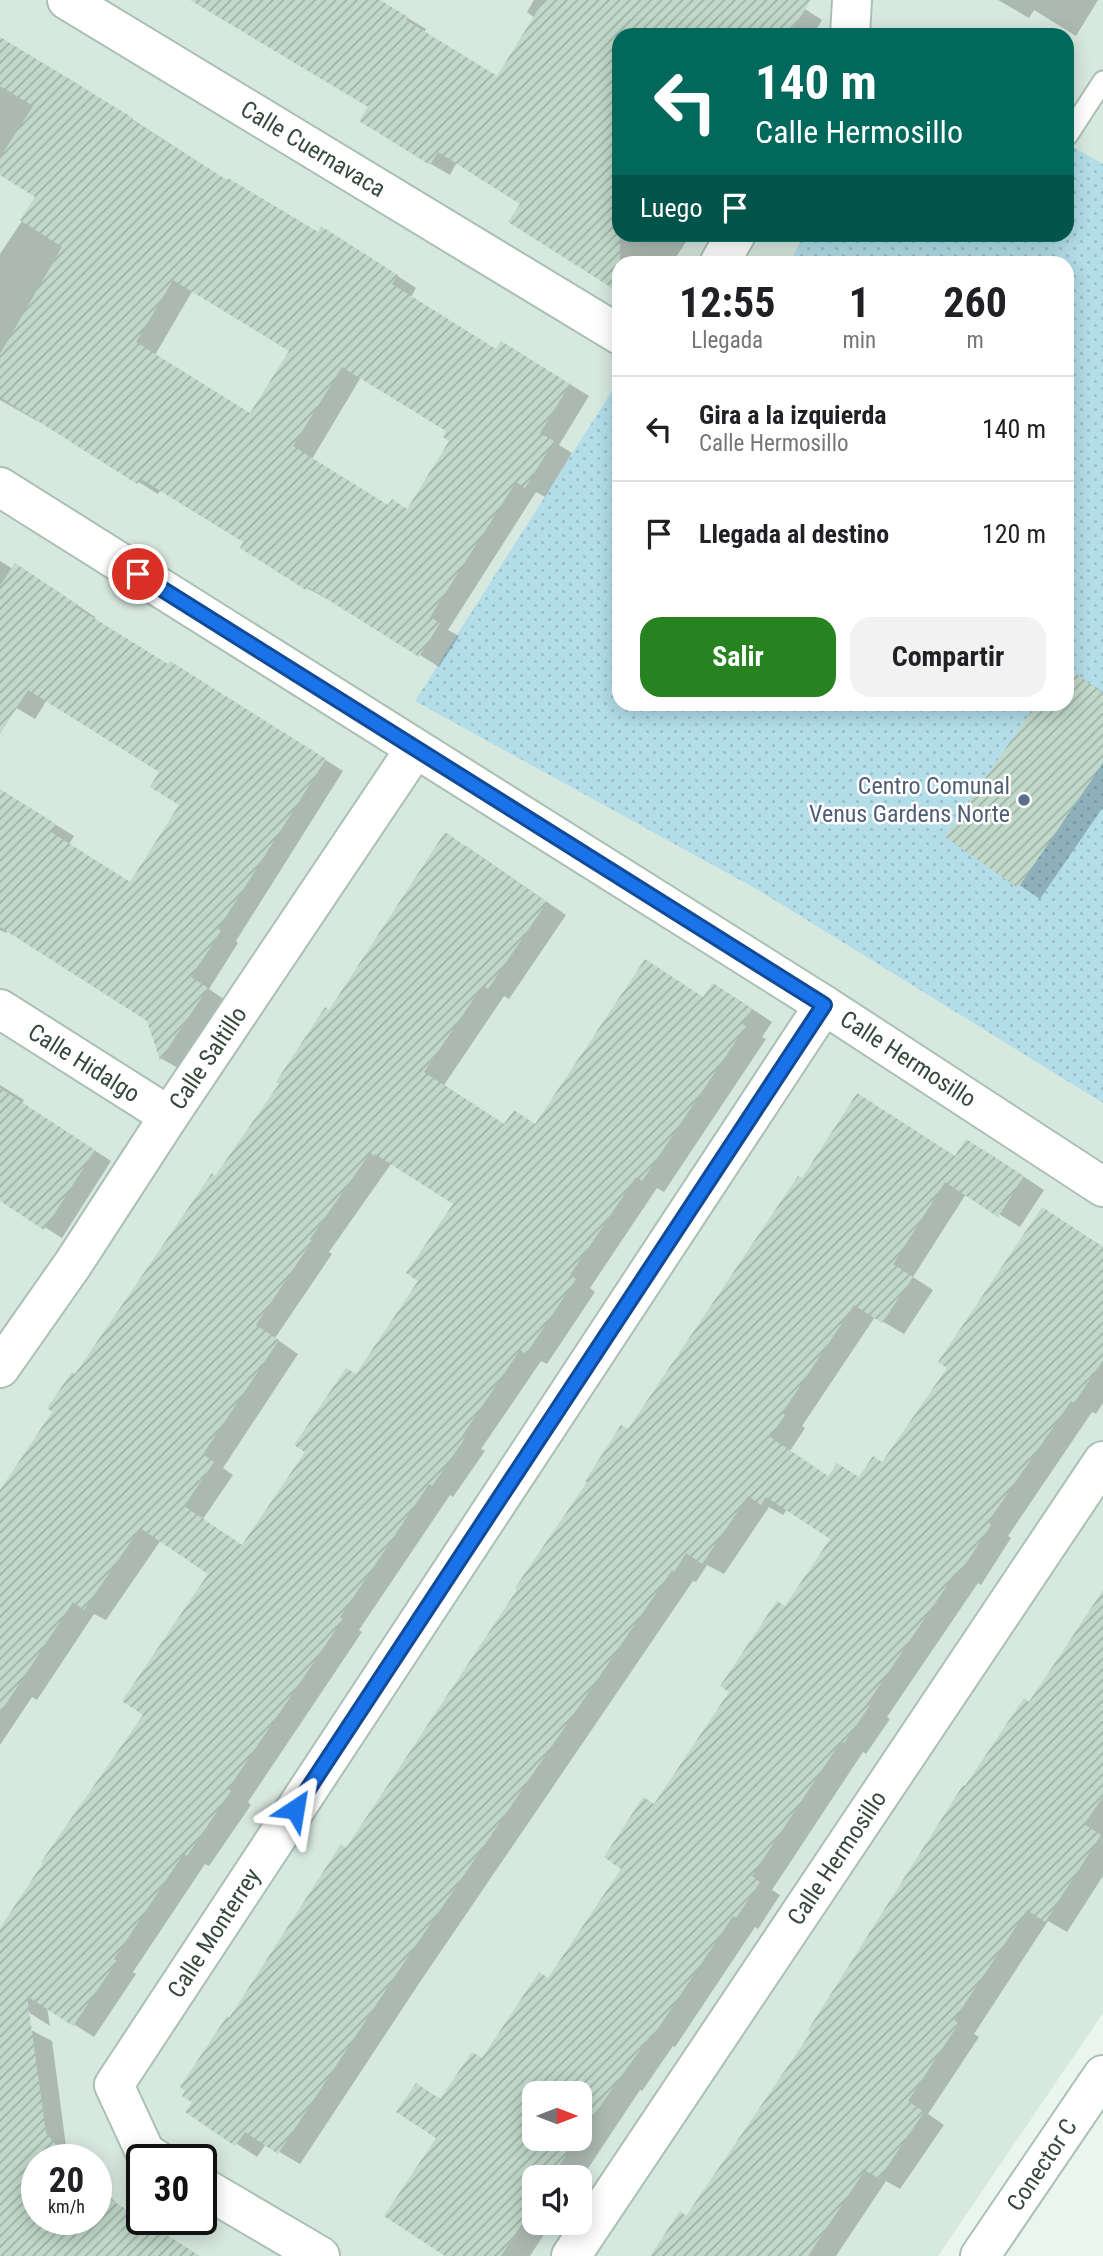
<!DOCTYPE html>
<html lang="es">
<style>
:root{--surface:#fff;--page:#f2f2f2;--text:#202124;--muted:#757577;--line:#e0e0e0;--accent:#268320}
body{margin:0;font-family:"Roboto Condensed",sans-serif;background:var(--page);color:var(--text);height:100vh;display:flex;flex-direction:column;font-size:26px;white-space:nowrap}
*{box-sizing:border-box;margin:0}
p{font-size:23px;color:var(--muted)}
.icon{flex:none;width:38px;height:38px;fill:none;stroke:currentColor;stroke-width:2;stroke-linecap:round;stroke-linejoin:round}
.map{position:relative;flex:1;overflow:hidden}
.sheet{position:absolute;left:612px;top:256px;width:462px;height:455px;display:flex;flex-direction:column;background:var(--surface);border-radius:21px;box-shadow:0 4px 18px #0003}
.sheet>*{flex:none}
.banner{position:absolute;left:612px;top:28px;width:462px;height:214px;border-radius:21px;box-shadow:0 4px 18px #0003;background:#00695c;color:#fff;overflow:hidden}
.needle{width:46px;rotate:90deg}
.buttons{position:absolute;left:522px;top:2081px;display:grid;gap:14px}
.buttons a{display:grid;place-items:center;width:70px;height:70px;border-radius:14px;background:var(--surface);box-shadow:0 4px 18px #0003;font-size:35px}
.speed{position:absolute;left:21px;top:2144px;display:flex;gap:14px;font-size:35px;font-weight:700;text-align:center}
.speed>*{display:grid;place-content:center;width:91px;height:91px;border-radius:50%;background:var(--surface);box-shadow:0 4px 18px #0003;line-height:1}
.speed small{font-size:18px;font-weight:400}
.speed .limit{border:4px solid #111;border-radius:10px;background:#fff;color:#111}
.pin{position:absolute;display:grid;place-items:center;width:60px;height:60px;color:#fff;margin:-30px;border:4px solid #fff;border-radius:50%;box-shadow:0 2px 7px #0007}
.me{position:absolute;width:77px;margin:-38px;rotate:33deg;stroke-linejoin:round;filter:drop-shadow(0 0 5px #0008)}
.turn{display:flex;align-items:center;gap:24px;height:147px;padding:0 28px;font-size:32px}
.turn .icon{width:91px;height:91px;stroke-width:2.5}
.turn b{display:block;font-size:49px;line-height:60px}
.then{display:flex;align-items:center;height:66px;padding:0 28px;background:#0003;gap:14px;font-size:26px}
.eta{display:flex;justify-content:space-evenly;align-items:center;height:119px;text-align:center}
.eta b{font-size:42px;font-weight:700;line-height:49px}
.action{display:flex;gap:14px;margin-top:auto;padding:14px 28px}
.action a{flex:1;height:80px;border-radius:21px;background:var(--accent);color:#fff;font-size:28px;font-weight:700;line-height:80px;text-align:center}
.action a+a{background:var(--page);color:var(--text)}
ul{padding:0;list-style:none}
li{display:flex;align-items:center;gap:21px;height:105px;padding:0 28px;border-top:2px solid var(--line)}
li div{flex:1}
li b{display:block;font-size:26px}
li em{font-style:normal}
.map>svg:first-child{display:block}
.residential{fill:#d7e8df;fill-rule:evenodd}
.park{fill:url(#park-dots)}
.shadow{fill:#0003;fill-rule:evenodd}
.building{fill:url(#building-hatch);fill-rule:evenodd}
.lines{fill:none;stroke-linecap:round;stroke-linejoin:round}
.lane-casing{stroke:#abc0b4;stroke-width:23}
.street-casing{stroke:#abc0b4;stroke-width:42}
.lane{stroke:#fff;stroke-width:19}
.street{stroke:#fff;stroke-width:38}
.route-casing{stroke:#114b97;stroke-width:18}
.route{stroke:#1a73e8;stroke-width:12}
.service-dot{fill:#5c6f8a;stroke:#fff;stroke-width:2.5}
.labels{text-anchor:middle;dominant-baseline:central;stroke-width:5;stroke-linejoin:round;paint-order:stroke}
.street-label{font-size:24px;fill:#37483d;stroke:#fff}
.service-label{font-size:24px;fill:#4e5e75;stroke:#fff;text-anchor:end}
</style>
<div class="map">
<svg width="1103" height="2256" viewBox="0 0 1103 2256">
<defs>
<pattern id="park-dots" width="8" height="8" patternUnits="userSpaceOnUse" patternTransform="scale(1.75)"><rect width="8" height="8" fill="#b2dde9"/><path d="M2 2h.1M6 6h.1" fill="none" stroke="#9abfc9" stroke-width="1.8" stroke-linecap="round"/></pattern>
<pattern id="building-hatch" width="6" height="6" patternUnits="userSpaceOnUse" patternTransform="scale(1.75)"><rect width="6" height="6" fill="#c1d9ca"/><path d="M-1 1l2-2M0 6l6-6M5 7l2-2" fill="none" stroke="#9eb2a5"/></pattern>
</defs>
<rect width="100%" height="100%" fill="#e9f5ee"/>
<path class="residential" d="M0,0h1103v2013l-165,243h-938zM620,35h448v199h-448zM620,262h448v442h-448zM534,2093h45v45h-45zM37,2160h59v59h-59zM142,2160h59v59h-59zM534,2177h45v45h-45z"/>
<polygon class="park" points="1068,144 1103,164 1103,1103 760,891 415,701 619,380 620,704 1068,704 1068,262 790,262 804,235 1068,234"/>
<g class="shadow">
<polygon points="199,0 378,0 426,29 424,33 498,78 535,18 527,12 534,0 791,0 822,20 813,35 620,35 620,234 691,234 673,262 620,262 457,162 450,175 431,164 370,107"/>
<polygon points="998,0 1098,0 1076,36 1034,10 1029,18"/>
<path d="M0,38l76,45 152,98 90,53 23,5 75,49 -5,9 86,54 24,3 68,42 -30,49 13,8 -27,44 -9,-5 -88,138 11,6 -20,31 -111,-70 -1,2 -20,-11 -61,-47 -85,-52 -3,5 -119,-74 -2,1 -37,-21v-146l38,-57 -38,-25zM193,290l98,60 -41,64 -95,-59zM361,377l87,54 3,9 -43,70 -19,-3 -77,-48z"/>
<polygon points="0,561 13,569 34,576 95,617 94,619 169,666 189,674 343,771 236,941 238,943 209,989 225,1000 180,1069 162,1059 148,1019 8,930 6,933 0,930 0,790 74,836 69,844 131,883 182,805 162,771 47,700 35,719 0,698"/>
<polygon points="1068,670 1103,692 1103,807 1040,899 948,837 1038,704 1068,704"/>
<path d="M466,846l100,69 -57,84 -5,-3 -60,89 61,40h31l110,-164 58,37 9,-13 21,12 38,25 -10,15 4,2 -102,153 -7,-4 -67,100 5,4 -48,72 -6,-3 -60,88 4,2 -32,46 -3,-2 -91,135 3,2 -114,170 3,3 -42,61 -4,-2 -72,108 3,2 -42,63 -47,-30 3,19 -50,-32v-63l145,-216 65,-142 -49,-33 -55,80 -12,-6 -57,86 -5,-3 -32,48v-250l76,-119 140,-198 113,-166zM391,1164l64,39 -35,78 -177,265 -40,-27 30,-44 -10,-7 75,-114 -23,-16 57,-84 -3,-2z"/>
<polygon points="0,1085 24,1100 22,1103 111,1161 62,1238 0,1199"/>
<path d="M988,1153l56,37 -24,37 -54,-33 -53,83 20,13 -29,44 -29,-17 -73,109 3,2 -15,23 39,26 31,1 23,-14 66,-97 94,-158 60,38v156l-7,11 -4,-2 -84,124 3,2 -30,47 -3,-2 -91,134 3,2 -24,35 -3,-2 -91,138 8,5 -22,34 -3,-2 -80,120 -2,-1 -31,45 -2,-1 -61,92v-5h-45v45h18l-22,34h-82l-10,-119 -21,-52 25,15 40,-40 66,-81 76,-111 31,-62 177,-267 -45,-30 -4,6 -14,-8 -45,67 -17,-9 -11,17 -3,-1 -275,404 -118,179 -34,-20 -9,13 -69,-45 42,-92 399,-589 173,-251zM534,2093h45v45h-45z"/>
<polygon points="1103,1595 1103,1876 1067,1932 1048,1921 974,2034 979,2037 928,2114 944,2125 900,2189 886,2181 836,2256 652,2256 687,2218 813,2031 966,1788 1030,1704"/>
<polygon points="31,2030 52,2041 66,2146 78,2160 37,2160 37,2219 96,2219 96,2181 116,2203 197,2256 0,2255 0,2034"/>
</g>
<g class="building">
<polygon points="190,0 380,0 408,17 406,20 497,76 544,0 811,0 789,35 620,35 620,293 508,222 520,204 438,152 430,165 359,121 368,107"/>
<path d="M0,37l133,81 -1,2 95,60 1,-2 90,54 3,-6 77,49 -6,9 104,65 5,-8 69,43 -30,49 14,8 -29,47 -9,-6 -86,135 10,6 -21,34 -111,-70 -2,3 -66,-42 3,-6 -102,-63 -4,5 -137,-87v-43l62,-107 -42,-27 15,-23 -35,-22v-17l33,-52 -33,-20zM173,280l116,71 -39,62 -114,-71zM342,367l104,64 -3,6 6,4 -42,68 -15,-10 -4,6 -95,-59z"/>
<polygon points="15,563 78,605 76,607 168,664 170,661 326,759 218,929 221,931 191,977 208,988 160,1060 147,1021 0,927 0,789 56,824 51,832 130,882 179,805 150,787 159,772 28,690 0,734 0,586"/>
<polygon points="1068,668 1103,693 1103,763 1018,888 945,837 1036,704 1068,704"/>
<path d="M445,832l102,70 -59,87 -5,-4 -59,87 80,52 10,-14 21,14 110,-165 58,38 10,-14 39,26 -10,15 4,2 -104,155 -6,-4 -66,98 6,4 -50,75 -6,-4 -58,86 3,2 -33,48 -3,-2 -89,133 3,2 -115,170 3,2 -44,65 -3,-3 -70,106 3,2 -44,65 -46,-30 19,137 23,27h-32v59h59v-29l104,66h-200v-328l43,-65 -2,-1 102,-147 -21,-14 86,-127 -68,-46 -56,82 -11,-8 -73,111v-223l52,-78 -5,-4 25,-36 3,2 137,-201 3,3 64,-92 -3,-2 49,-75 4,3zM370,1153l4,3 1,-2 78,50 -47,69 12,8 -62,93 -10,-6 -52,77 11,7 -63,93 -58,-39 30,-44 -11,-8 76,-114 -23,-15 56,-84 -2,-2z"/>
<polygon points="0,1088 95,1150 44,1230 0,1201"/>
<polygon points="857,1093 955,1156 966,1139 1024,1176 998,1217 945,1182 893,1264 913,1277 882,1323 854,1305 782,1413 785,1415 770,1437 828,1476 837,1463 859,1477 873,1456 882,1462 947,1368 938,1362 1042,1207 1103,1247 1103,1360 1074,1403 1071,1401 988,1522 991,1525 959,1574 956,1572 867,1704 870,1705 844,1743 841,1741 752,1876 760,1882 736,1918 733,1916 653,2036 651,2035 609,2093 579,2138 579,2093 534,2093 534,2138 577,2138 552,2177 534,2177 534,2205 501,2256 445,2256 384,2216 436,2138 396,2112 416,2083 440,2099 472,2052 482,2058 539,1972 548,1978 621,1869 604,1857 643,1797 654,1804 729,1692 720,1686 777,1601 785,1606 830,1539 766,1497 761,1505 748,1496 702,1564 686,1553 674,1572 672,1570 397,1973 278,2154 245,2132 235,2146 185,2112 192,2102 182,2096 185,2091 180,2087 227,2016 229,2018 341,1844 346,1848 517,1590 515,1588 587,1482 585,1481 621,1425 628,1429 798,1176 802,1178"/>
<polygon points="1103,1590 1103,1797 1084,1824 1101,1835 1045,1922 1027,1910 954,2020 959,2023 908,2101 924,2112 879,2179 865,2170 808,2256 650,2256 680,2211 686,2216 811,2032 808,2030 963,1785 965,1786 1024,1698 1029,1702"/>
</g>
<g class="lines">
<defs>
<polyline id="lane" points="1068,135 1103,81"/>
<g id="street">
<polyline points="67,0 620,335"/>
<polyline points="850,35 852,0"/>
<polyline points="720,262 736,234"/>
<polyline points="0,487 824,1005 1103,1187"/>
<polyline points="0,1009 169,1116"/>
<polyline points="0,1368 73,1264 169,1116 415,749"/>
<polyline points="157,2160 145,2152 114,2085 824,1005"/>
<polyline points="201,2186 320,2256"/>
<polyline points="571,2256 1103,1461"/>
<polyline points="980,2256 1103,2075"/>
</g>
</defs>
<use href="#lane" class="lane-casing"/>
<use href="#street" class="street-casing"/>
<use href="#lane" class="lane"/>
<use href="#street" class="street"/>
</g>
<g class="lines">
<defs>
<polyline id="route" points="138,574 824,1005 295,1809"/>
</defs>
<use href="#route" class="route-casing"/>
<use href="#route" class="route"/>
</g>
<circle class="service-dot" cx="1024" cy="800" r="7"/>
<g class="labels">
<g class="street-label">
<text transform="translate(313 149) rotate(31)">Calle Cuernavaca</text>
<text transform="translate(208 1058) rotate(-56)">Calle Saltillo</text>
<text transform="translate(908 1059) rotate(33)">Calle Hermosillo</text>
<text transform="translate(84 1063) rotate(32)">Calle Hidalgo</text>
<text transform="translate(837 1858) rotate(-56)">Calle Hermosillo</text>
<text transform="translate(214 1933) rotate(-57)">Calle Monterrey</text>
<text transform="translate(1042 2165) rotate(-56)">Conector C</text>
</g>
<g class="service-label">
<text x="1010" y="786">Centro Comunal<tspan x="1010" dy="28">Venus Gardens Norte</tspan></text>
</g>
</g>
</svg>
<div class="buttons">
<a><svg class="needle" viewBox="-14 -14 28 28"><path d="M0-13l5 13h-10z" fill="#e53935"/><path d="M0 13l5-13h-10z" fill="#757577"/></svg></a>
<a><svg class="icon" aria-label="sound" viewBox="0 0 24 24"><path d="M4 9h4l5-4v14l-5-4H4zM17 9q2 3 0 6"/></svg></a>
</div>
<div class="speed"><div>20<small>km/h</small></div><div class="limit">30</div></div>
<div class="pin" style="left:138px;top:574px;background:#d93025"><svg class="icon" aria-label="arrive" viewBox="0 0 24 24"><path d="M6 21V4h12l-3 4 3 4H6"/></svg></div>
<svg class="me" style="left:295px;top:1809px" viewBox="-20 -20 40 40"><path d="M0-17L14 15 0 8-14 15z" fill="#1a73e8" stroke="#fff" stroke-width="4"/></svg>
<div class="banner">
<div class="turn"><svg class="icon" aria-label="left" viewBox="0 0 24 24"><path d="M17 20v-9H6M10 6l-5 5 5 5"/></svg><div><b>140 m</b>Calle Hermosillo</div></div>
<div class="then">Luego<svg class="icon" aria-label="arrive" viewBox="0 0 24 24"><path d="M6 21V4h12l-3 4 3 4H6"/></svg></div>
</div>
<section class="sheet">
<div class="eta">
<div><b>12:55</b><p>Llegada</p></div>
<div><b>1</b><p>min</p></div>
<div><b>260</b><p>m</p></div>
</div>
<ul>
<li><svg class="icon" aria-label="left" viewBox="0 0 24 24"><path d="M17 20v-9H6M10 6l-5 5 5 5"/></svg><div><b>Gira a la izquierda</b><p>Calle Hermosillo</p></div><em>140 m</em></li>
<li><svg class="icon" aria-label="arrive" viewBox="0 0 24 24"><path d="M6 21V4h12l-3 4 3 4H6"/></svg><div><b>Llegada al destino</b></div><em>120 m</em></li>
</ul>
<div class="action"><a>Salir</a><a>Compartir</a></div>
</section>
</div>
